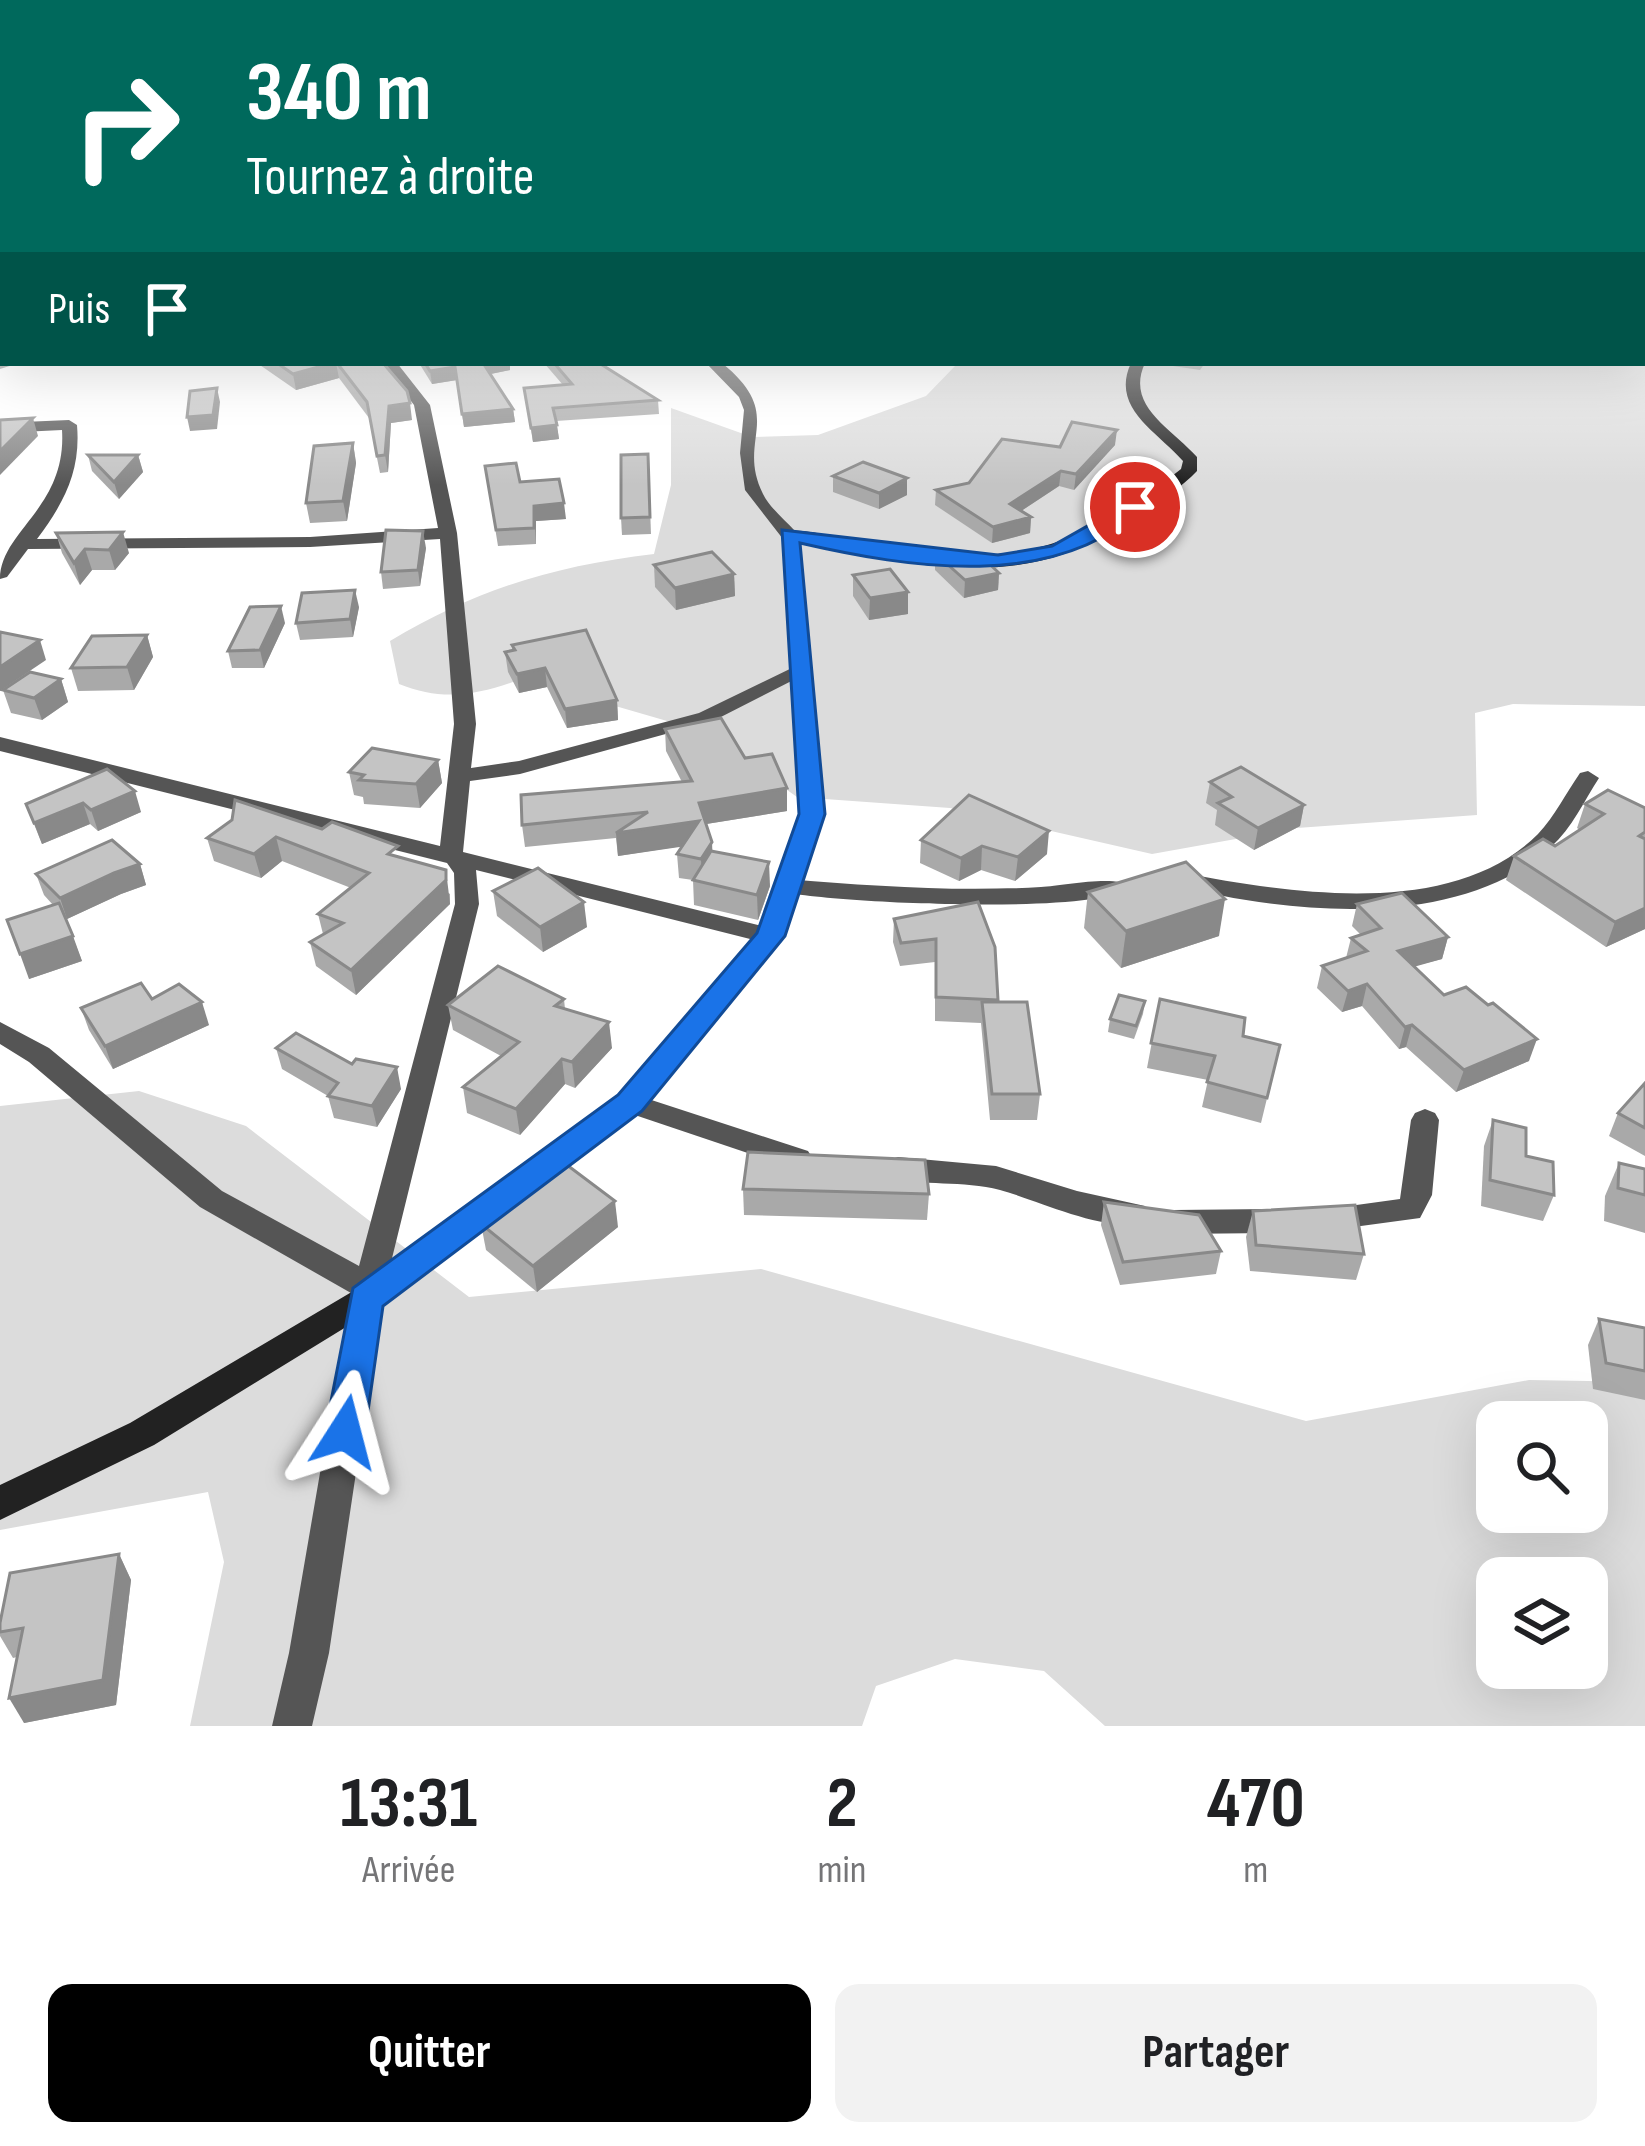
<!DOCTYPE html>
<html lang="fr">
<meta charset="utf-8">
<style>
:root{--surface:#fff;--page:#f2f2f2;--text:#202124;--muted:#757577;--accent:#000}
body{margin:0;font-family:"Sofia Sans Condensed",sans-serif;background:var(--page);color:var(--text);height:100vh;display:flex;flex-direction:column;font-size:45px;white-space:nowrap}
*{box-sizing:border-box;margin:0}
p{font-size:39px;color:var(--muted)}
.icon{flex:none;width:66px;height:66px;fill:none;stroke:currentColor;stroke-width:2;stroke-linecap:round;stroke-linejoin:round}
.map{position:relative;height:1726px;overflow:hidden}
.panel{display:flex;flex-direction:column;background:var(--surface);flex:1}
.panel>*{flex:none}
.hud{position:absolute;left:0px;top:0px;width:1647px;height:366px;box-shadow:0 12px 48px #0002;background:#00695c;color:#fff;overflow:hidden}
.fabs{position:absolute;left:1476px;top:1401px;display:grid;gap:24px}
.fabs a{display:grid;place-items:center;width:132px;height:132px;border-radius:24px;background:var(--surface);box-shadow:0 12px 48px #0002;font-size:60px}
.pin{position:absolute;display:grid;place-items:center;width:102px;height:102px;color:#fff;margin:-51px;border:6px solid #fff;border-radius:50%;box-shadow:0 3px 12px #0007}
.me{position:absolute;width:132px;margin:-66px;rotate:9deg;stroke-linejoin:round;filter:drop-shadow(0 0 9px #0008)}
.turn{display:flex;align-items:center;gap:42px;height:252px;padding:0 48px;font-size:54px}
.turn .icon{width:156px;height:156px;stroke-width:2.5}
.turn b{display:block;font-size:84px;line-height:102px}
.then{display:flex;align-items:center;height:114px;padding:0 48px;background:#0003;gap:24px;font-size:45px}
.eta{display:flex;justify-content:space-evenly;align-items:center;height:204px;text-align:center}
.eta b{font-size:72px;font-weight:700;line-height:84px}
.primary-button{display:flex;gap:24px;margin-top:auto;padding:24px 48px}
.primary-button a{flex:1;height:138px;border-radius:24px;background:var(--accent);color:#fff;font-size:48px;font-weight:700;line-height:138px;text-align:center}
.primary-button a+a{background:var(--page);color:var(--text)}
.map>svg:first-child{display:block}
.green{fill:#dcdcdc;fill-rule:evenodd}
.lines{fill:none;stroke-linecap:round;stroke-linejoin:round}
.street{fill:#555;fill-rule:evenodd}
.secondary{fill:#222;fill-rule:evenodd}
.wall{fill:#a9a9a9}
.shaded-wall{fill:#898989}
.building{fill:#c4c4c4;stroke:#898989;stroke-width:3}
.route{fill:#1a73e8;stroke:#114b97;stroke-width:3}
</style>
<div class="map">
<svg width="1645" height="1726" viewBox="0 0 1645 1726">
<rect width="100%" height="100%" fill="#fff"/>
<g class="green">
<path d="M1645,266v440l-132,-2 -38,9 2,102 -180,13 -145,26 -202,-46 -153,-11 -92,-65 -100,-29 -54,-35c-54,20 -96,39 -152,16l-9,-43c87,-52 164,-75 264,-87l17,-69v-77l81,29 66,-2 108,-39 32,-33h686z"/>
<path d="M139,1091l107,35 223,171 292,-28 545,152 223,-41 116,2v344h-540l-61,-55 -89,-12 -79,27 -14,40h-672l34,-164 -16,-70 -208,38v-424zM1497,1422h90v90h-90zM1497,1578h90v90h-90z"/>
</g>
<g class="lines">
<g class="street">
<polygon points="3,289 3,297 0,298 0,290"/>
<path d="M382,363h15l33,42 27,128 19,191 -5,44 48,-7 180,-48 97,-47h14l3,4 -100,51 -193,53 -50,7 -7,71 307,76 13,8 -13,8 -294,-74 3,34 -97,395 -53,354 -17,73h-40l17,-73 62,-360 -151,-86 -171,-145 -29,-18v-22l49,26 173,143 137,75 96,-362 -1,-31 -7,-10 -447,-112v-14l440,109 14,-122 -14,-185 -130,8 -282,2 -21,28 -7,2c0,-48 67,-71 62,-149l-62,3v-10l69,-3 8,5c4,46 -13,78 -40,114l273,-2 128,-9 -24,-123z"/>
<path d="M706,363h16c66,54 13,75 41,131 7,14 22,26 32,37v8h-12l-38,-49 -5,-37 4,-43 -5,-13z"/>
<path d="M1588,771l11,7c-15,23 -27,50 -48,69 -94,85 -264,67 -377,38l-3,-5 12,-7c106,20 269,47 355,-39 17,-18 28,-41 42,-61z"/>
<path d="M787,879c84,7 169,13 254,8 22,-1 76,-13 90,0 -31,29 -303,16 -353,4l-3,-5z"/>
<polygon points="630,1093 808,1151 813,1159 808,1167 798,1170 620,1110 616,1103 620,1096"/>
<polygon points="1425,1109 1435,1113 1439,1120 1432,1195 1420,1218 1324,1231 1313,1227 1309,1219 1313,1211 1400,1199 1411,1120 1415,1113"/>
<path d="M898,1157l98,9 81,25 68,15 4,8 -4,8c-38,12 -107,-22 -145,-32 -37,-10 -77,-3 -113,-14l-4,-8 4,-8z"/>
<polygon points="1283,1209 1294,1213 1298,1221 1294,1229 1283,1233 1174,1234 1163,1230 1159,1222 1163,1214 1174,1210"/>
</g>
<g class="secondary">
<rect x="1644" y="246" width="1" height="8"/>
<polygon points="1645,343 1645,352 1644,352 1644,343"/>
<path d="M1131,363h14c-20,43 26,65 52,94v14c-17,18 -39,31 -59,44 -23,15 -48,30 -74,39 -83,29 -182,6 -265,-12l25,272 -45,128 -139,168 -263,198 -223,137 -154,75v-35l130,-62 225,-133 265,-194 138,-162 42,-120 -17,-283c30,-3 68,11 99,16 133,20 193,5 299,-78l2,-8c-26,-30 -73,-53 -52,-98z"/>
</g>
</g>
<g class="wall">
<polygon points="257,363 383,363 412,420 391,423 388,472 380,473 369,418 339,378 296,390"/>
<polygon points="419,363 510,363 510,370 491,374 513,409 515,422 464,427 457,380 432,384"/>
<polygon points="544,363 599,363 658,400 659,414 556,421 559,439 533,442 524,388 563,385"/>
<polygon points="1166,363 1205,363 1200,370 1166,365"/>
<polygon points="353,443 356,463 347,521 310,523 306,503"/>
<polygon points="1115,445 1074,490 1059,486 1021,511 1031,517 1030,533 992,543 935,505 936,490 969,483 1060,447"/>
<polygon points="648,454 651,534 622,535 621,518"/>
<polygon points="88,455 138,455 143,472 119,499 92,471"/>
<polygon points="485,466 520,482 566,519 536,521 536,544 498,546"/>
<polygon points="833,476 907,495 879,509 833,492"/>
<polygon points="56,533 129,553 115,570 92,570 80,585 62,553"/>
<polygon points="426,548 420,586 383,589 381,572"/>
<polygon points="935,553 999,573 998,590 964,598 935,570"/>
<polygon points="654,565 734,574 735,596 676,610 655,587"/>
<polygon points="853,575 908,592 908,614 869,620 853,596"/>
<polygon points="359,607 353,637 300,640 296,623"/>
<polygon points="285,623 264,668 232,668 228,651"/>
<polygon points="147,635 153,657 134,690 78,691 71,668"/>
<polygon points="512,645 617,700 618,720 567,728 547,687 519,693 508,672 505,652 512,651"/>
<polygon points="61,679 68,702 42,720 11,713 3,690"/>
<polygon points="665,729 745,758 787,788 787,811 706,824 712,842 712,851 770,886 758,920 694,905 693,880 679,878 677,854 682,846 618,856 616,838 525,847 522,825 682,782 666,751"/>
<polygon points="438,760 442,783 420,808 364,804 363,797 354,795 349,772"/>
<polygon points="107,769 141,812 98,831 90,824 42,844 26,804"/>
<polygon points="1210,782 1304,805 1300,826 1254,850 1215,825 1217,810 1206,803"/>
<polygon points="1585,804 1645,808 1645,929 1606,947 1506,880 1514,856 1555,846 1580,830 1577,828"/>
<polygon points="232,820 400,857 450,894 450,904 356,995 316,966 310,942 323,934 318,914 351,888 282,861 261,878 214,861 207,838"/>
<polygon points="921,840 1047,854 1015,881 981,870 959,881 920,863"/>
<polygon points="140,864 146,885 121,894 67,919 65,917 82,961 29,979 53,905 44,895 36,874"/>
<polygon points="493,891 587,927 543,952 497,916"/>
<polygon points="1088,892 1219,936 1121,968 1084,928"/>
<polygon points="1357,904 1448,937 1442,959 1414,966 1444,995 1529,1061 1456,1092 1406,1047 1399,1049 1362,1006 1342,1012 1317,988 1322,966 1346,958 1351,938 1361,935 1352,926"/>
<polygon points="894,919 995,947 997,1002 1040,1094 1037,1120 990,1120 981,1023 935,1021 935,962 900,966 893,942"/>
<polygon points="152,999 209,1025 113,1069 89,1030 81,1008"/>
<polygon points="564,999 565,1009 612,1048 575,1088 565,1084 520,1135 467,1113 463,1087 501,1056 453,1030 448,1005"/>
<polygon points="1160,999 1243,1036 1280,1045 1261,1123 1202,1107 1208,1080 1147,1068"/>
<polygon points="1145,1001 1143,1014 1134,1039 1108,1032 1110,1019"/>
<polygon points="276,1048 352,1064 401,1089 377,1127 334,1118 328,1096 282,1069"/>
<polygon points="1645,1083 1645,1156 1609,1136 1618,1113"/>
<polygon points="1493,1120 1526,1156 1554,1195 1543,1221 1481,1206 1484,1146"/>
<polygon points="1619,1163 1645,1169 1645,1233 1604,1221 1605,1196"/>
<polygon points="743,1189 929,1194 927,1220 744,1215"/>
<polygon points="1104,1202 1221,1251 1216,1274 1120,1285 1101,1225"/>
<polygon points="1253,1211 1364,1254 1356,1280 1250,1271 1246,1237"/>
<polygon points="481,1224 618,1227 537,1292 486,1250"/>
<polygon points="1599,1319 1645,1328 1645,1400 1593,1389 1588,1345"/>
<polygon points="119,1554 131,1580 116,1705 24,1723 17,1657 13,1658 0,1636 0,1623"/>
</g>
<g class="shaded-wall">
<polygon points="3,351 3,363 19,363 0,369 0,352"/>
<polygon points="336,363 339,378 296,390 293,374"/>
<polygon points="483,363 510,363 510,370 485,375"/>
<polygon points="455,367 457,380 432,384 430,371"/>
<polygon points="217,388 220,402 217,429 190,431 187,417"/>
<polygon points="410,403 412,420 391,423 388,472 385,455 389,406"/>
<polygon points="513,409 515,422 464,427 462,414"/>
<polygon points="33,418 38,436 0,475 0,451"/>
<polygon points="557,425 559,439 533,442 531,428"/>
<polygon points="1117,430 1115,445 1074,490 1076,474"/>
<polygon points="353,443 356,463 347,521 343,501"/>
<polygon points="138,455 143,472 119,499 114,482"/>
<polygon points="1061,471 1059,486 1009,519 1010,504"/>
<polygon points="907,478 907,495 879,509 879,493"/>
<polygon points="564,503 566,519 536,521 536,544 534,506"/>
<polygon points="1031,517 1030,533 992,543 993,527"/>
<polygon points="423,531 426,548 420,586 418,570"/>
<polygon points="123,532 129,553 115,570 109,550"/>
<polygon points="85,549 92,570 80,585 74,563"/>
<polygon points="999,573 998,590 964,598 965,580"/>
<polygon points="734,574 735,596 676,610 675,588"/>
<polygon points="355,590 359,607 353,637 350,619"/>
<polygon points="908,592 908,614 869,620 870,598"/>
<polygon points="281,606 285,623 264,668 260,650"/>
<polygon points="147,635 153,657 134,690 127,667"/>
<polygon points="40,640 46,660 0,691 0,667"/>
<polygon points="545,668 547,687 519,693 517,674"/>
<polygon points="61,679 68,702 42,720 34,698"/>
<polygon points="617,700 618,720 567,728 565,709"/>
<polygon points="438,760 442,783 420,808 416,784"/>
<polygon points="787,788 787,811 700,825 699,803"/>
<polygon points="135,791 141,812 98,831 91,810"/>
<polygon points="83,803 90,824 42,844 34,823"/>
<polygon points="1304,805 1300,826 1254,850 1258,828"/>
<polygon points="699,821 700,844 618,856 616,833"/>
<polygon points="1049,831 1047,854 1015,881 1018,857"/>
<polygon points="276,837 282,861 261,878 254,854"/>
<polygon points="712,842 713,865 702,882 701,859"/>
<polygon points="982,846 981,870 959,881 961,858"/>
<polygon points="769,862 770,886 758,920 757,895"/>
<polygon points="140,864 146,885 121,894 67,919 60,898 114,873"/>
<polygon points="446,870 450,904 356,995 351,970"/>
<polygon points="1225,899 1219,936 1121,968 1126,931"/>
<polygon points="1645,900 1645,929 1606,947 1615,922"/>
<polygon points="584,902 587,927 543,952 540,927"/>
<polygon points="73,936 82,961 29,979 20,954"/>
<polygon points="1448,937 1442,959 1392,973 1398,951"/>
<polygon points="1367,984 1362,1006 1342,1012 1348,991"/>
<polygon points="202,1002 209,1025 113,1069 105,1046"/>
<polygon points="609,1022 612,1048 575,1088 572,1062"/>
<polygon points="1412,1025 1406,1047 1399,1049 1405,1027"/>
<polygon points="1537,1039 1529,1061 1456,1092 1464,1070"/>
<polygon points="562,1059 565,1084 520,1135 516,1109"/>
<polygon points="397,1067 401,1089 377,1127 372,1106"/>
<polygon points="615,1201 618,1227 537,1292 533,1266"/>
<polygon points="119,1554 131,1580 116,1705 24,1723 9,1698"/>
</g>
<g class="building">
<polygon points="0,320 3,320 3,351 0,352"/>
<polygon points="277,363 333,363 293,374"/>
<polygon points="337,363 383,363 407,391 410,403 389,406 385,455 377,456 367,402"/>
<polygon points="425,363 483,363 513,409 462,414 455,367 430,371"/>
<polygon points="554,363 599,363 658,400 553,408 557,425 531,428 524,388 572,384"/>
<polygon points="217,388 213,415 187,417 190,391"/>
<polygon points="33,418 0,451 0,420"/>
<polygon points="1072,422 1117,430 1076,474 1061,471 1010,504 1031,517 993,527 936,490 969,483 1002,439 1060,447"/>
<polygon points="353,443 343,501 306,503 314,446"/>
<polygon points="648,454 650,517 621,518 621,455"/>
<polygon points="88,455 138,455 114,482"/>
<polygon points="863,462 907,478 879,493 833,476"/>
<polygon points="516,463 520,482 559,479 564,503 534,506 534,528 496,530 485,466"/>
<polygon points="386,530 423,531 418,570 381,572"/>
<polygon points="123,532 109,550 85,549 74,563 56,533"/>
<polygon points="712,552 734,574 675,588 654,565"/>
<polygon points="935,553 979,554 999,573 965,580"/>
<polygon points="890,569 908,592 870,598 853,575"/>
<polygon points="355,590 350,619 296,623 302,593"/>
<polygon points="281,606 260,650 228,651 250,607"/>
<polygon points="586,630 617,700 565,709 545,668 517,674 505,652 515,650 512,645"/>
<polygon points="0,632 40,640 0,667"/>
<polygon points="147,635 127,667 71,668 92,636"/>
<polygon points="30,672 61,679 34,698 3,690"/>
<polygon points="721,718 745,758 772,754 787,788 699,803 712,842 701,859 677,854 699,821 616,833 648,812 522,825 521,795 692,781 665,729"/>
<polygon points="372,748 438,760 416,784 359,780 364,775 349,772"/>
<polygon points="1241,767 1304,805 1258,828 1218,803 1232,797 1210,782"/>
<polygon points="107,769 135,791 91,810 83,803 34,823 26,804"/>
<polygon points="1608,790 1645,808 1645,832 1639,836 1645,839 1645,908 1615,922 1514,856 1543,839 1555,846 1604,814 1585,804"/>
<polygon points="969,795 1049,831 1018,857 982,846 961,858 921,840"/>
<polygon points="235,800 322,829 332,822 398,846 388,854 446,870 446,880 351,970 310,942 343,923 318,914 369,873 276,837 254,854 207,838 232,820"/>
<polygon points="112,840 140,864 114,873 60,898 36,874"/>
<polygon points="711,851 769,862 757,895 693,880"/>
<polygon points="1186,862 1225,899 1126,931 1088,892"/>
<polygon points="538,868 584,902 540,927 493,891"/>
<polygon points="1402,893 1448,937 1398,951 1444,995 1466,987 1488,1005 1493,1003 1537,1039 1464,1070 1412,1025 1405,1027 1367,984 1348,991 1322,966 1367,951 1351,938 1381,928 1357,904"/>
<polygon points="978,902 995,947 998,1000 936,997 936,939 901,943 894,919"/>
<polygon points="59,903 73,936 20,954 7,920"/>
<polygon points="498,966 564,999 555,1006 609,1022 572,1062 562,1059 516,1109 463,1087 519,1042 448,1005"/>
<polygon points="141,983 152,999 179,984 202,1002 105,1046 81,1008"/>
<polygon points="1119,995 1145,1001 1136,1026 1110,1019"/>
<polygon points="1160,999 1245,1018 1243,1036 1280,1045 1267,1098 1207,1082 1215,1056 1151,1043"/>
<polygon points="982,1002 1027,1002 1040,1094 992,1094"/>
<polygon points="296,1033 352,1064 356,1059 397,1067 372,1106 328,1096 338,1083 276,1048"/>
<polygon points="1645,1083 1645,1128 1618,1113"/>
<polygon points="1493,1120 1526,1128 1526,1156 1553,1162 1554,1195 1490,1180"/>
<polygon points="748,1152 925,1160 929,1194 743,1189"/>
<polygon points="563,1162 615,1201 533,1266 481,1224"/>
<polygon points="1619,1163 1645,1169 1645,1195 1618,1188"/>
<polygon points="1104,1202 1199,1215 1221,1251 1123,1262"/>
<polygon points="1355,1205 1364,1254 1256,1245 1253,1211"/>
<polygon points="1599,1319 1645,1328 1645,1371 1606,1363"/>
<polygon points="119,1554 103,1680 9,1698 23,1628 0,1632 0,1623 10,1573"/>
</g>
<linearGradient id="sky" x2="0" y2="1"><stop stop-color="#8cadcc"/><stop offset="0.5" stop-color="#fff"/><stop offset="1" stop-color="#fff" stop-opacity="0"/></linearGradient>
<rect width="1645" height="485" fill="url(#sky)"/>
<path class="route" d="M1128,503l16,4c-89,85 -235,61 -344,36l25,271 -40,122 -143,175 -259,195 -18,126 -6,12 -14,5 -14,-5 -6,-12 28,-144 265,-193 139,-162 42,-119 -17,-284 216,25 54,-9z"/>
</svg>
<div class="fabs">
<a><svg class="icon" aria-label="search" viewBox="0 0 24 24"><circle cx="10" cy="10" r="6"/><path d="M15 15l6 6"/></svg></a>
<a><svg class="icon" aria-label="layers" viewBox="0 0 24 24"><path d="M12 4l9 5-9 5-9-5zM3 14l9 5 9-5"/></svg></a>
</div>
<div class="pin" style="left:1135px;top:507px;background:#d93025"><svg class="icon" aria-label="arrive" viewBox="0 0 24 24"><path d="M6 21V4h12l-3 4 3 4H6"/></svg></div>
<svg class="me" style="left:345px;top:1432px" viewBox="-20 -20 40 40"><path d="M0-17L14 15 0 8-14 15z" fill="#1a73e8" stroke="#fff" stroke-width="4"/></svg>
<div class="hud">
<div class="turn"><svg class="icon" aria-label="right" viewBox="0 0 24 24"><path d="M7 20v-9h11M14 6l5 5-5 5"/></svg><div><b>340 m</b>Tournez à droite</div></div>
<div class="then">Puis<svg class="icon" aria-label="arrive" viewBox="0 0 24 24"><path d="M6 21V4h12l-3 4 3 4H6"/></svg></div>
</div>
</div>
<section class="panel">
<div class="eta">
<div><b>13:31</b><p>Arrivée</p></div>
<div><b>2</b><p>min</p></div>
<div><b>470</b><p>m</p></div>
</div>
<div class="primary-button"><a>Quitter</a><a>Partager</a></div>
</section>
